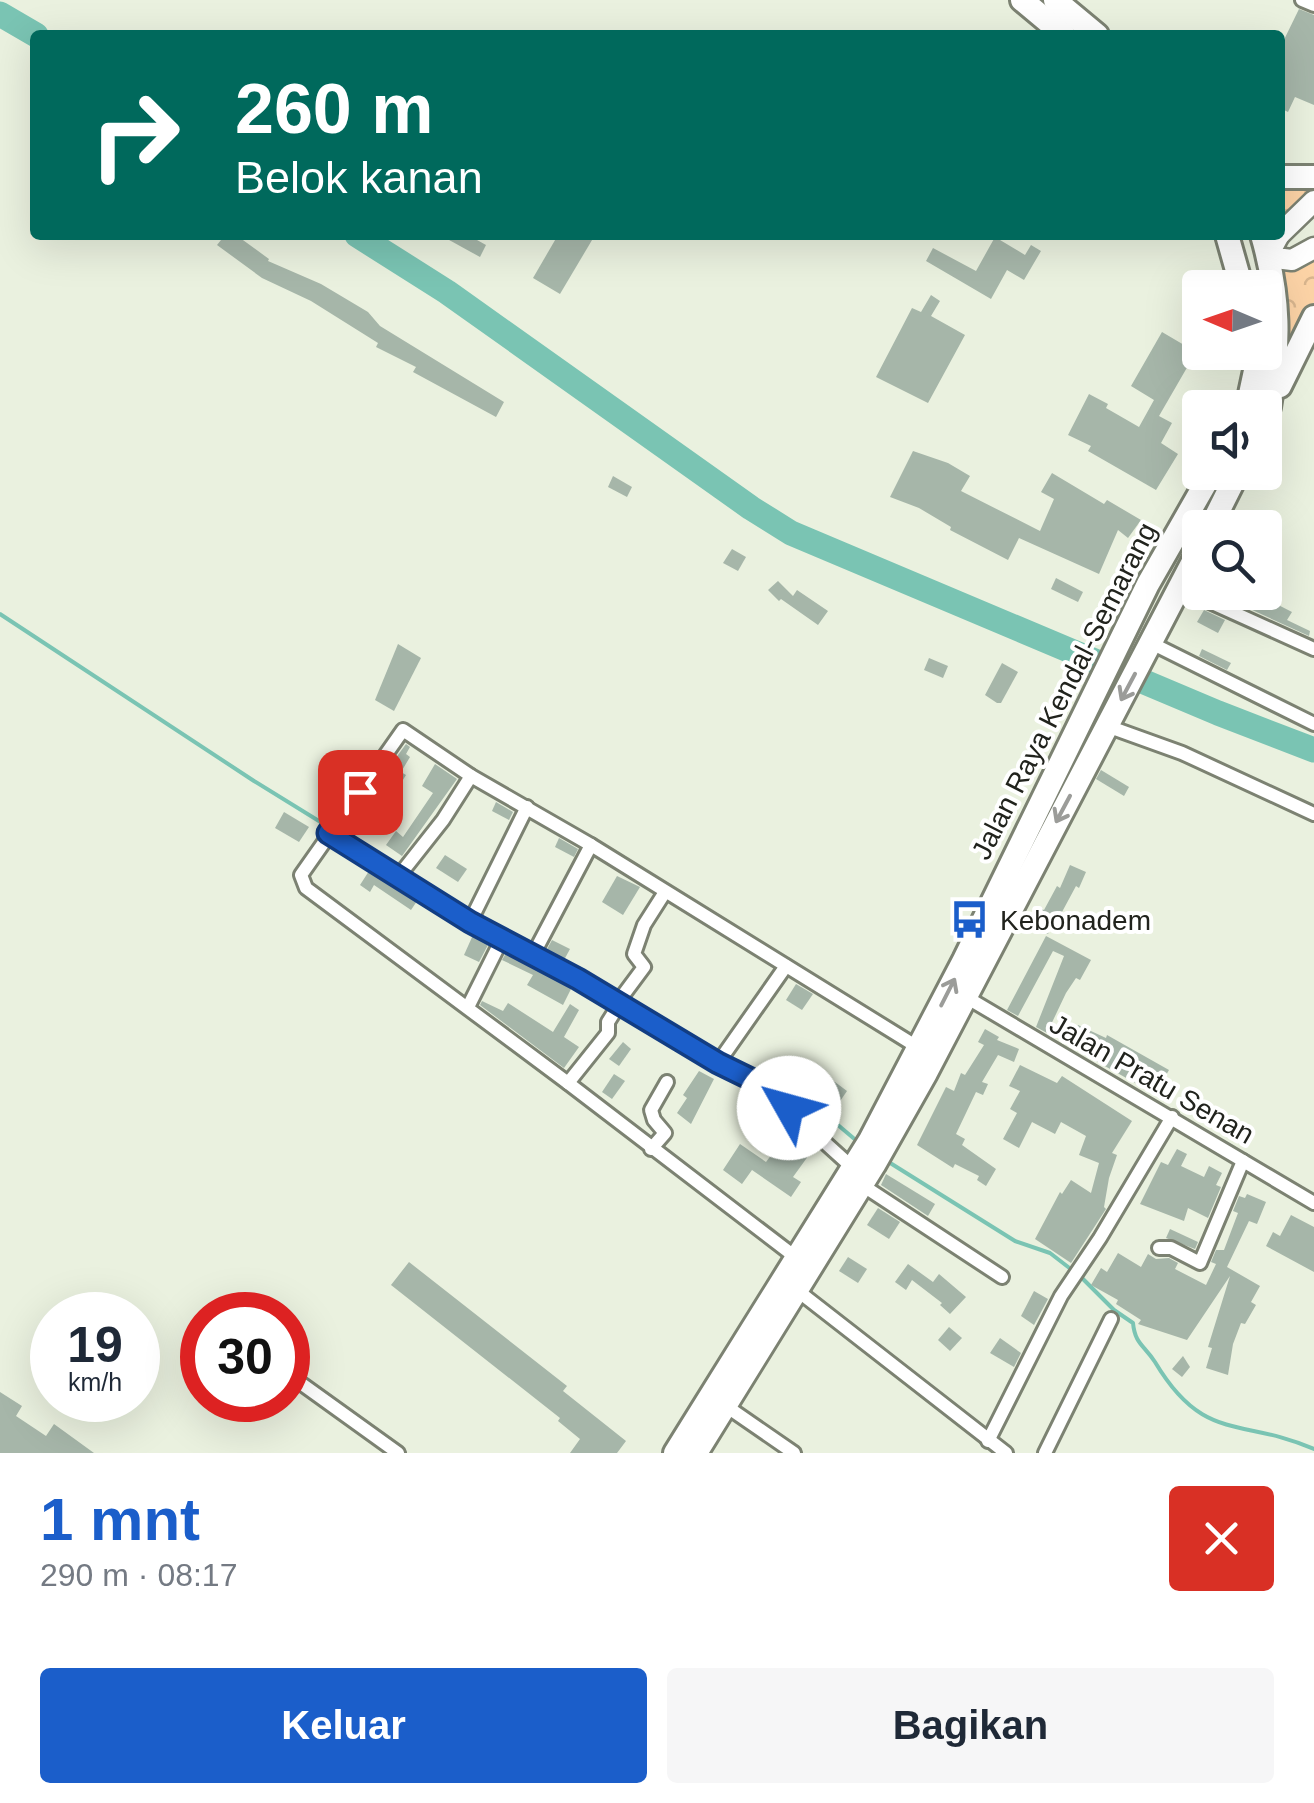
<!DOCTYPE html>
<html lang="id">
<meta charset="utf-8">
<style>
:root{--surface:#fff;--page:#f6f6f7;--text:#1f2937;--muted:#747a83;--accent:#1b5eca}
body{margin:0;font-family:Arial,sans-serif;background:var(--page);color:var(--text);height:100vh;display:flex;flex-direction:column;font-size:38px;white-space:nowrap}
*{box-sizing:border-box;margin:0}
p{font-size:32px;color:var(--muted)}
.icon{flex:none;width:55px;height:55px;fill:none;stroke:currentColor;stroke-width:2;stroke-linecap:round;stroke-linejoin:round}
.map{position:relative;height:1453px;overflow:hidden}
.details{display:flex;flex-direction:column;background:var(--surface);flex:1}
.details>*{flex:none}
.top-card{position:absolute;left:30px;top:30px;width:1255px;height:210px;border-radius:10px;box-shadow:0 10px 40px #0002;background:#00695c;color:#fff;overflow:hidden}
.needle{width:65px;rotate:272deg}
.tools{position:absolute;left:1182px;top:270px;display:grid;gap:20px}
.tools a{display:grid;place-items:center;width:100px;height:100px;border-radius:10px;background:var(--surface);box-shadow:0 10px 40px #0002;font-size:50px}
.speed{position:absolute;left:30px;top:1292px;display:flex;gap:20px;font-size:50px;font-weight:700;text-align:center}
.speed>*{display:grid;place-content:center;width:130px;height:130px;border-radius:50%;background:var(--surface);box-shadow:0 10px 40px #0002;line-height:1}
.speed small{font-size:25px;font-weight:400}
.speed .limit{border:15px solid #d22;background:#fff;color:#111}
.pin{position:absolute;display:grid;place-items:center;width:85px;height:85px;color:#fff;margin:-42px;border-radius:20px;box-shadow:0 5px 15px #0006}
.me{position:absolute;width:110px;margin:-55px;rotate:308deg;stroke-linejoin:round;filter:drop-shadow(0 0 8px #0008)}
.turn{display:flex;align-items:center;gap:35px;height:210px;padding:0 40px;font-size:45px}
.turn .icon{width:130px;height:130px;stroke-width:2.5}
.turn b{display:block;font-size:70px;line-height:85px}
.round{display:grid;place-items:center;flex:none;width:105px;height:105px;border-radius:10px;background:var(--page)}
.summary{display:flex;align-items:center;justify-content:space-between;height:170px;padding:0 40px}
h1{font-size:60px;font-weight:700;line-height:75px;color:var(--accent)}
.cta{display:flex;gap:20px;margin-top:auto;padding:20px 40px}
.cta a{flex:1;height:115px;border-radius:10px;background:var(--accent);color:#fff;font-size:40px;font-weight:700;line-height:115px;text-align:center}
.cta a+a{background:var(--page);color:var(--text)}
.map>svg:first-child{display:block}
.park{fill:url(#park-crowns)}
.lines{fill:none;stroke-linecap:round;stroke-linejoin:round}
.stream{stroke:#7ac4b3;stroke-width:4}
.river{stroke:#7ac4b3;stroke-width:25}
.building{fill:#a6b6a9}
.street-casing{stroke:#7c8272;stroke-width:18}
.primary-casing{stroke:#7c8272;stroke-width:25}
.highway-casing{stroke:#7c8272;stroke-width:28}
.street{stroke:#fff;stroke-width:12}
.primary{stroke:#fff;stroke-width:20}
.highway{stroke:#fff;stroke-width:22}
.oneway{stroke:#9b9c99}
.route-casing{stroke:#123d83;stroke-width:25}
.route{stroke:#1b5eca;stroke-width:18}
.labels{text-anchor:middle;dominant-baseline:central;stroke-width:8;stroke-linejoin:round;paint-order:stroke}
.street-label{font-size:28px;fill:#21231d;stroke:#fff}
.poi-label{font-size:28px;fill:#21231d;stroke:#fff;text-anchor:start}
</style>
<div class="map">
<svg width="1314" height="1453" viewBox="0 0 1314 1453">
<defs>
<pattern id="park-crowns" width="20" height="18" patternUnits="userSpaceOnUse" patternTransform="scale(2.5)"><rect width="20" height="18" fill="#fcd3a6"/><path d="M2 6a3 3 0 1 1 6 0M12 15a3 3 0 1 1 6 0" fill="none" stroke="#d8b58e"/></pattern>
</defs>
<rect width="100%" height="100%" fill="#eaf1df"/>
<g class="park">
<polygon points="1314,182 1314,193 1280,224 1280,183"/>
<polygon points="1314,238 1314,302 1283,369 1279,267"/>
</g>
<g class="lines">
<g class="stream">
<polyline points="0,614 254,781 374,855"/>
<polyline points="515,939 551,958"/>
<polyline points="625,998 698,1044"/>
<polyline points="710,1051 799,1092 858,1142"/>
<polyline points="887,1161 1015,1241 1050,1253 1072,1270"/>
<path d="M1080,1276l34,34 19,13c2,21 11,22 22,39 49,82 86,55 159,87"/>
</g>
<g class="river">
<polyline points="0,14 36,35"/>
<polyline points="357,235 447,292 751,508 791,533 1218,713 1314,750"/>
</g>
</g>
<g class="building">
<polygon points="1299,9 1314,15 1314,105 1295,97 1288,112 1280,108 1280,48"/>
<polygon points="225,235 236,235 269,259 268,261 321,284 368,312 380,326 504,402 496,417 413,372 416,367 376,347 378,343 311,301 262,278 217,245"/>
<polygon points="440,235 468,235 486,245 480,257"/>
<polygon points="558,235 595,235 560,294 533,278"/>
<polygon points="995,237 1025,255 1031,245 1041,251 1024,280 1007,270 991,299 926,261 933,248 976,271"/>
<polygon points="931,295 940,301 931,316 965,335 928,403 876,377 912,308 921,312"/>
<polygon points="1162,332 1196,352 1159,416 1172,423 1161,443 1178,454 1156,490 1088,451 1091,446 1068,435 1089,394 1108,404 1106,408 1139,427 1154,400 1131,386"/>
<polygon points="913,451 948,463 970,476 961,491 1040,531 1054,499 1041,492 1052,473 1104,504 1107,500 1141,520 1128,538 1118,530 1099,574 1019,538 1008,560 950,530 951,527 919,508 890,497"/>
<polygon points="613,476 632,487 627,497 608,487"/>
<polygon points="732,549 746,557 738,571 723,563"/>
<polygon points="1056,578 1083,592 1078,602 1051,589"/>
<polygon points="778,581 793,596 797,590 828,611 818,625 781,599 779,601 768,590"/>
<polygon points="1213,592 1253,592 1292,612 1287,620 1310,631 1309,636"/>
<polygon points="1204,610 1225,620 1218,633 1197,622"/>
<polygon points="398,644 421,658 394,711 375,700"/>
<polygon points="1202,649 1231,663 1227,670 1199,656"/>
<polygon points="929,658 948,666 943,678 924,670"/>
<polygon points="1002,663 1018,672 1001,703 997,703 985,695"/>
<polygon points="406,744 410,747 406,754 410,757 401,772 406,775 396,791 384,784 386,780 382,777"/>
<polygon points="435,764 457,779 402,856 386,845 396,831 403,837 433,793 422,786"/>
<polygon points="1101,770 1129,787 1124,796 1096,779"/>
<polygon points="496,802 513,812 509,820 492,811"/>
<polygon points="284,812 309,827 299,842 275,828"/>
<polygon points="559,838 578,849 574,857 555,847"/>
<polygon points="445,855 467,869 458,882 436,868"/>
<polygon points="1070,865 1086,872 1079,888 1076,886 1062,912 1059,911 1048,934 1031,927 1039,908 1044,910 1057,886 1060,888"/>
<polygon points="369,871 417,901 411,910 374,885 370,892 360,885"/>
<polygon points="617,876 640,887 623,915 602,902"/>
<polygon points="473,935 489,943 479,962 464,955"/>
<polygon points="1046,936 1091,960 1080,980 1076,978 1066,993 1047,1033 1036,1027 1064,956 1053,951 1018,1016 1007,1010"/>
<polygon points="552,940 570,949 564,960 546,951"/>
<polygon points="506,953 572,987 563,1005 527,985 533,975 502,960"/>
<polygon points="796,984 813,994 802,1010 786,1000"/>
<polygon points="482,1001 503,1011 508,1003 553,1032 570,1004 579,1010 564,1037 579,1047 564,1068 480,1005"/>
<polygon points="1078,1025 1106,1038 1107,1035 1169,1070 1155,1094 1094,1060 1096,1056 1069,1044"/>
<polygon points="985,1029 999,1037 997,1040 1019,1049 1014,1062 998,1055 982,1082 988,1084 983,1095 976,1092 956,1134 965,1139 962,1145 996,1169 986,1186 977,1180 979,1176 955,1164 953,1168 917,1145 946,1087 954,1091 961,1073 965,1075 984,1045 978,1042"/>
<polygon points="623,1042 631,1049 619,1066 609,1059"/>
<polygon points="807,1061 847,1091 834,1110 817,1097 819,1094 793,1083"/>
<polygon points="1020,1065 1057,1083 1062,1076 1132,1121 1112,1153 1117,1155 1109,1178 1104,1207 1106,1209 1071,1263 1035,1239 1060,1192 1062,1194 1071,1180 1091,1193 1099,1163 1079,1155 1086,1136 1061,1122 1055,1134 1032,1122 1019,1148 1003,1139 1017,1113 1010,1109 1020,1091 1009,1086"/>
<polygon points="699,1071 714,1079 691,1124 677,1113 687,1098 683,1095"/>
<polygon points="614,1074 625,1081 612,1099 602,1092"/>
<polygon points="790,1130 814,1148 793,1177 801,1182 791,1197 752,1170 742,1184 723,1170 740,1144 766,1162"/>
<polygon points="1177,1149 1187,1154 1181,1166 1204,1177 1209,1166 1222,1173 1216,1185 1221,1187 1208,1218 1188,1208 1184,1221 1140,1204 1161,1162 1168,1165"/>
<polygon points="886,1174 935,1204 928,1216 881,1185"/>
<polygon points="1247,1194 1266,1202 1257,1224 1249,1221 1227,1267 1260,1286 1251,1302 1256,1305 1245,1324 1241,1323 1233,1344 1228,1375 1206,1368 1212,1348 1208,1347 1230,1276 1187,1340 1138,1324 1141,1320 1116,1304 1118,1300 1091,1285 1101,1268 1107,1272 1118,1253 1141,1267 1148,1254 1156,1259 1169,1258 1178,1263 1175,1269 1206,1285 1216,1264 1211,1262 1216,1250 1224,1250 1238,1213 1233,1211 1239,1196 1245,1198"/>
<polygon points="878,1208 900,1222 889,1239 867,1225"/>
<polygon points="1291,1215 1314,1227 1314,1272 1266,1246 1273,1232 1280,1236"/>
<polygon points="1170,1229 1198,1242 1195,1249 1166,1238"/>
<polygon points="848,1257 867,1269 858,1283 839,1271"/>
<polygon points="409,1262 567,1386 563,1391 626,1441 617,1453 570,1453 580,1439 558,1421 560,1418 391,1285"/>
<polygon points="908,1264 933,1282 939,1274 966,1297 950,1314 940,1305 942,1303 912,1280 906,1290 895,1282"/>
<polygon points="1034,1291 1048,1299 1034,1325 1021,1316"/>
<polygon points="949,1327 962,1338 950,1351 938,1340"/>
<polygon points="1000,1338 1021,1353 1014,1367 990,1353"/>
<polygon points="1183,1356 1190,1367 1182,1377 1172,1369"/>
<polygon points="0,1392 22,1406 16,1416 46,1436 54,1424 94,1453 0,1453"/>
</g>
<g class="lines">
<defs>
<g id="street">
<polyline points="1302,0 1314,5"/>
<polyline points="1179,588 1314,649"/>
<polyline points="1151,643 1314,724"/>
<polyline points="1107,726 1182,753 1314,814"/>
<polyline points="328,833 470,922 578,979 718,1063 759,1083 853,1168"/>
<polyline points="398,877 443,820 471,776"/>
<polyline points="470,922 527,807"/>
<polyline points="533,955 591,845"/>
<polyline points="966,997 1314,1203"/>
<polyline points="618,1002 644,967 634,954 644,925 665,892"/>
<polyline points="468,1007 502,939"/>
<polyline points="718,1063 786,966"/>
<polyline points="568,1083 608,1033 608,1022 620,1003"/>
<polyline points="651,1149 665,1133 654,1120 651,1110 667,1082"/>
<polyline points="862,1185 1002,1277"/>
<polyline points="1159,1248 1171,1248 1200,1263 1243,1161"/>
<polyline points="798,1259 568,1083 306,888 301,875 403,730 471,776 591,845 919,1048"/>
<polyline points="798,1291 1006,1453"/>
<polyline points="288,1374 398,1453"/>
<polyline points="726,1406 794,1453"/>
<polyline points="988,1441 1061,1296 1100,1238 1172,1117"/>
<polyline points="1045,1453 1111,1319"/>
</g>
<g id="primary">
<polyline points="1280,234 1314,201"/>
<polyline points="1279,235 1267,257 1292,260 1314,248"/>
</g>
<g id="highway">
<polyline points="1022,0 1064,35"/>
<polyline points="1055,0 1097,35"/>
<polyline points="1280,177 1314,177"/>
<polyline points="1227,235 1242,288"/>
<path d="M1262,235c18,62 18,109 7,172"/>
<polyline points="1280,386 1314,317"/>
<polyline points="1247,408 1259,352"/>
<polyline points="1210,528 1238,472"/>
<polyline points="675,1453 870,1140 964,960 1148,584 1212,472"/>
<polyline points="696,1453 874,1165 926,1073 1200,548"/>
</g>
</defs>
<use href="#street" class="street-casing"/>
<use href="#primary" class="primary-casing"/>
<use href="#highway" class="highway-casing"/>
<use href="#street" class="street"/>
<use href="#primary" class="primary"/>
<use href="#highway" class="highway"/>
</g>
<defs><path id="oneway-shaft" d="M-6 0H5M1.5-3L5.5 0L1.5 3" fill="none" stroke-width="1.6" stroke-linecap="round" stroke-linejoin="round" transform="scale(2.5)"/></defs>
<g class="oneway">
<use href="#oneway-shaft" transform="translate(1128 687) rotate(118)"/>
<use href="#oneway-shaft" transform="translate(1063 809) rotate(118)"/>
<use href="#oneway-shaft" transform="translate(948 992) rotate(-63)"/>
</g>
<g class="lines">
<defs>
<polyline id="route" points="360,792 328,833 470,922 578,979 718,1063 759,1083 789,1108"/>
</defs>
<use href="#route" class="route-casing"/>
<use href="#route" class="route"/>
</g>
<defs>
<symbol id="bus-bare" viewBox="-9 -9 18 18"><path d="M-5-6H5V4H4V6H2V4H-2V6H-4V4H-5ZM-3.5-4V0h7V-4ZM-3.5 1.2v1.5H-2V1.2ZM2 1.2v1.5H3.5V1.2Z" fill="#1b5eca" stroke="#fff" stroke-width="2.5" paint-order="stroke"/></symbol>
</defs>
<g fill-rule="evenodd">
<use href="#bus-bare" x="942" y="892" width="55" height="55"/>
</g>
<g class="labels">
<g class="street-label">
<text transform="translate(1064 691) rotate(-63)">Jalan Raya Kendal-Semarang</text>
<text transform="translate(1152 1079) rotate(30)">Jalan Pratu Senan</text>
</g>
<g class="poi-label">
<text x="1000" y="920">Kebonadem</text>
</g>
</g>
</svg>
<div class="tools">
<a><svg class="needle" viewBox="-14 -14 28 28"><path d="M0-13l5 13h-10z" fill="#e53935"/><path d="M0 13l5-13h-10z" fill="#747a83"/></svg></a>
<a><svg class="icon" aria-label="sound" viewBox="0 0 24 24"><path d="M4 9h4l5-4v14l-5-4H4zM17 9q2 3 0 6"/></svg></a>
<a><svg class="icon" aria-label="search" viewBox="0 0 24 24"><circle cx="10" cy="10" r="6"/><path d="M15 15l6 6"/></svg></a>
</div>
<div class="speed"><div>19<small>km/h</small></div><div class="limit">30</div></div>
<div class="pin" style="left:360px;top:792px;background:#d93025"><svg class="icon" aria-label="arrive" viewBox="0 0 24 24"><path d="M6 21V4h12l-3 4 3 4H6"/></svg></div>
<svg class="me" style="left:789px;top:1108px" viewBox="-20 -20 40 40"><circle r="19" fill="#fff"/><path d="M0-13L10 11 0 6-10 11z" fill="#1b5eca"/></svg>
<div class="top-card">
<div class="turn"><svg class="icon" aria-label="right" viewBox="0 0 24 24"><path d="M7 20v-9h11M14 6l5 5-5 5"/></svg><div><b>260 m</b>Belok kanan</div></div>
</div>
</div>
<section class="details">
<div class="summary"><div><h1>1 mnt</h1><p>290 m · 08:17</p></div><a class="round" style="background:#d93025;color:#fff"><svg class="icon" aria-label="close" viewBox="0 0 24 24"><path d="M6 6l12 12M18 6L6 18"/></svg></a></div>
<div class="cta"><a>Keluar</a><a>Bagikan</a></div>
</section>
